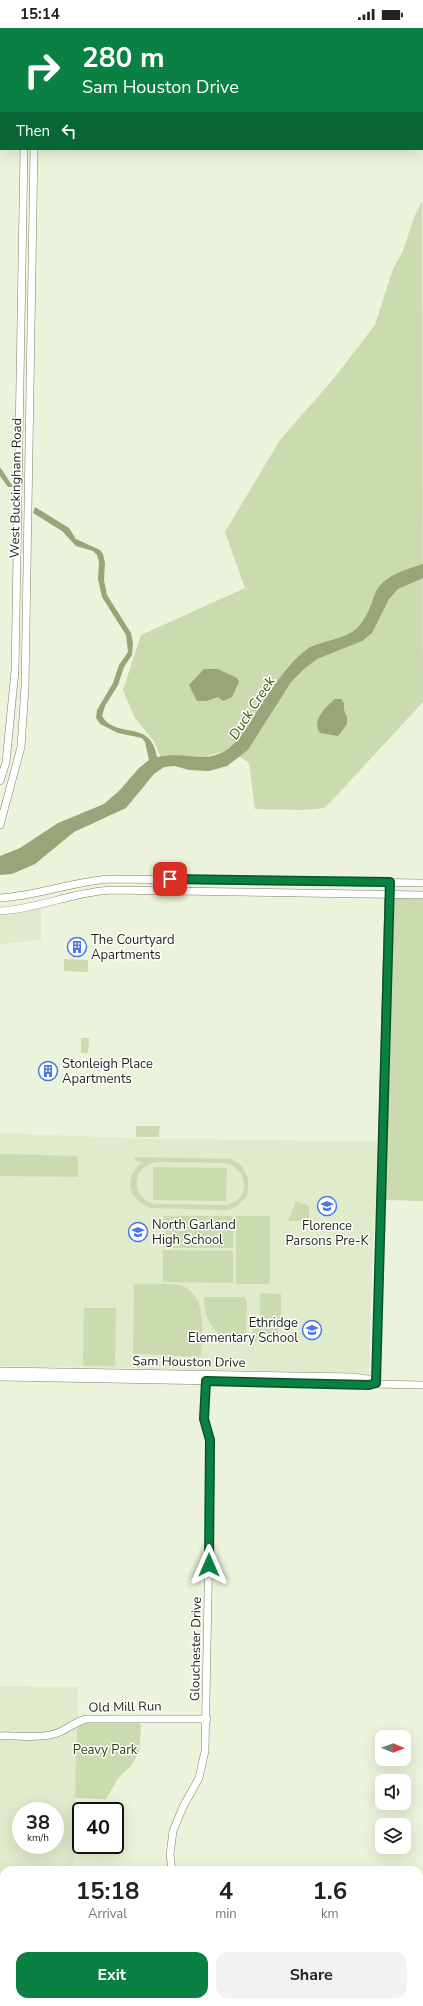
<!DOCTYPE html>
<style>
:root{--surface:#fff;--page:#f2f2f2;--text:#222;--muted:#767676;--accent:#0b8043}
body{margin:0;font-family:"Nunito Sans",sans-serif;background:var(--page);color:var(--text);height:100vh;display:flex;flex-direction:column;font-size:15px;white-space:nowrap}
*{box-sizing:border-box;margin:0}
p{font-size:13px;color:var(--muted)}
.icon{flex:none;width:22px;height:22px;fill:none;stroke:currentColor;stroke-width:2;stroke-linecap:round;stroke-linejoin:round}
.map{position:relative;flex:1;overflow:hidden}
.details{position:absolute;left:0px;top:1838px;width:423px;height:140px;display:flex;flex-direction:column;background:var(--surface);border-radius:12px 12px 0 0;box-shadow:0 4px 16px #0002}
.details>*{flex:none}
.guide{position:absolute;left:0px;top:0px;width:423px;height:122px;box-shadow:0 4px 16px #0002;background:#0b8043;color:#fff;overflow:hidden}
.needle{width:26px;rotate:91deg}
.buttons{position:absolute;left:375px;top:1702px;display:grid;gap:8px}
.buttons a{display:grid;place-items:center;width:36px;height:36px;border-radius:8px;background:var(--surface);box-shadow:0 4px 16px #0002;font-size:20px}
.speed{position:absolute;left:12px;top:1774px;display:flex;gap:8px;font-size:20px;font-weight:700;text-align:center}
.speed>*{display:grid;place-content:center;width:52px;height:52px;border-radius:50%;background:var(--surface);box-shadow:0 4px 16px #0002;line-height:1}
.speed small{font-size:10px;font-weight:400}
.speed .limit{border:2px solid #111;border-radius:6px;background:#fff;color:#111}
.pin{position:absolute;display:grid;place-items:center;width:34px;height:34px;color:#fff;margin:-17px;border-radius:8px;box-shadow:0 2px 6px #0006}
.me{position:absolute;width:44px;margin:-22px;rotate:0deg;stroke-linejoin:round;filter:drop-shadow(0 0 3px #0008)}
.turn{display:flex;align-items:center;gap:14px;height:84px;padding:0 16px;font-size:18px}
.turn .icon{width:52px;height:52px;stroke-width:2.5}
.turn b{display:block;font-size:28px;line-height:34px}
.then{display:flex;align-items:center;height:38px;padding:0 16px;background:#0003;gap:8px;font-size:15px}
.eta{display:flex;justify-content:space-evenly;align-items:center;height:68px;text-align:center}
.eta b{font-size:24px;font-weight:700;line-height:28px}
.primary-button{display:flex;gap:8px;margin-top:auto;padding:8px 16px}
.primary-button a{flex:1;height:46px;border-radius:12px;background:var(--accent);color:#fff;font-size:16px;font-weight:700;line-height:46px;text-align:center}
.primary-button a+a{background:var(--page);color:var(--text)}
.status{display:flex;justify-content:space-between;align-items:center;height:28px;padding:0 20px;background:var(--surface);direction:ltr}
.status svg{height:11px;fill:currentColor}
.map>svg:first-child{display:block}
.built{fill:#e0ebcb;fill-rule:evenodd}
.green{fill:#ccdab0;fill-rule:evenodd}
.water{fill:#97a579}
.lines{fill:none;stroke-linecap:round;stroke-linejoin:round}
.stream{stroke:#97a579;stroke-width:1.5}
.tertiary-casing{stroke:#7c836d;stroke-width:8}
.secondary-casing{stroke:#7c836d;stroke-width:8}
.tertiary{stroke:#fff;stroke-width:7}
.secondary{stroke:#fff;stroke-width:7}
.route-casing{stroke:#07532c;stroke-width:10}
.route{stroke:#0b8043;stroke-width:7}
.labels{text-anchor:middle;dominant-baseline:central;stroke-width:3;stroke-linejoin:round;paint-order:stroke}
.street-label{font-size:13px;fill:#1e2118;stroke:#fff}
.poi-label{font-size:13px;fill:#1e2118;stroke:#fff;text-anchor:start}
.park-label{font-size:13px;fill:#323f0b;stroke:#fff}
.water-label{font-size:14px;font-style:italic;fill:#41510a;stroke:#fff}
</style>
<div class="status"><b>15:14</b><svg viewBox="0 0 49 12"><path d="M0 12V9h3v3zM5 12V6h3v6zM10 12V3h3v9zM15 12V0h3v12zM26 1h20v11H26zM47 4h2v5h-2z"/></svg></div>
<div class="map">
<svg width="423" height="1978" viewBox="0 0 423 1978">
<rect width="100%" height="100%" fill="#ebf3db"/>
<g class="built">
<polygon points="41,880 41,912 0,916 0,886"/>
<polygon points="0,1105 126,1110 379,1114 372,1237 369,1345 0,1338"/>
<path d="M0,1658l78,1 -4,183h-70v54l-4,-17zM21,1783h34v34h-34z"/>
<polygon points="1,1915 4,1915 4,1974 91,1974 91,1978 0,1978"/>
</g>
<g class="green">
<polygon points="422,173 423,674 325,780 303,782 255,781 249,735 230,722 191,732 161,729 153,712 135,690 123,662 141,607 245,560 225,504 280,412 335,349 375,297 393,241 402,225 415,187"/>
<polygon points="395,869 423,869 423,1173 383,1172 393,872"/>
<polygon points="64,931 88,932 88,944 64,943"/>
<polygon points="81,1010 89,1010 88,1025 81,1025"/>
<polygon points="136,1098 160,1098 159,1109 136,1109"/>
<polygon points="0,1126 78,1128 78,1149 0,1148"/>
<path d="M135,1129l96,2 11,7 6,12v13l-2,6 -10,10 -8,3 -78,-2c-23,-10 -26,-31 -8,-46l-7,-1zM158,1134l69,1c22,8 24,37 -1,42l-72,-1c-25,-7 -22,-40 4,-42z"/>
<polygon points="153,1139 227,1140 226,1173 153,1172"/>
<polygon points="296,1173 309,1178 309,1193 288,1193"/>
<polygon points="164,1188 233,1188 233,1220 163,1220"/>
<rect x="236" y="1188" width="34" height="68"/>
<polygon points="163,1222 233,1223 233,1255 163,1254"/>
<path d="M134,1256c11,0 41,-1 49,2 25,11 19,50 18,71l-68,-3z"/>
<polygon points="260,1265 281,1266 281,1289 278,1290 278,1316 253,1314 253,1289 260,1289"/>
<path d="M204,1269h40l3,4 -1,41c-28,-2 -42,-16 -42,-45z"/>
<polygon points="84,1280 116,1280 115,1338 83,1338"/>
<polygon points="85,1694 138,1694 141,1697 139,1724 131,1738 118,1750 106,1771 75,1770 77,1697"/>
</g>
<g class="water">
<polygon points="0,439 13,459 8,459 0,448"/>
<path d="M35,479l34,21 7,11 24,11 3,4 2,9 -1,17 3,15 24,38 2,10 -1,12 -8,12 -6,18 -13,21 -3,10c14,24 49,2 55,41 37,-8 55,15 85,-22 16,-24 43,-72 67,-87 14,-8 36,-8 48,-20 10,-10 13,-21 18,-34 8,-19 31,-24 48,-30v14l-25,11 -9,10 -17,34 -10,8 -45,18 -13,10 -13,13 -43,68 -21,16 -18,5 -20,-1 -14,-4 -11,1 -10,7 -28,34 -52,24 -39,32 -23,10 -12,1v-19l20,-8 38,-25 46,-19 15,-13 20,-23 10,-8 -4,-18 -3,-4 -24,-5 -18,-9 -4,-6 1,-8 16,-27 6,-18 9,-13 -2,-17 -24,-38 -4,-18 1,-17 -2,-7 -4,-4 -17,-5 -14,-15 -29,-18z"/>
<polygon points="204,641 218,641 237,650 239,654 232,669 223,673 218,669 207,673 197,673 189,657"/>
<path d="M335,671h6l3,4v7l3,7v7l-9,12 -18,-3c-9,-13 6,-26 15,-34z"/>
</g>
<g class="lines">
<polyline class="stream" points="297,1974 297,1978"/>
<defs>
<g id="tertiary">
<polyline points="0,1343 353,1349 368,1351 376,1355"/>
<polyline points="0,1349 423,1357"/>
<polyline points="376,1355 389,854"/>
<path d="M0,1708c17,-1 38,3 54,-2 12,-3 20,-12 32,-15h121"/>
<polyline points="172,1842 170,1827 173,1803 183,1779 199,1750 205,1723 211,1412 204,1391 207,1347"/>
<polyline points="192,1974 193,1978"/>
<polyline points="262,1974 263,1978"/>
</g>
<g id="secondary">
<polyline points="27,1 27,0"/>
<polyline points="37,1 37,0"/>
<polyline points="0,753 6,734 15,643 24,121"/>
<polyline points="0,797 21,719 25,659 34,121"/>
<path d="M0,870c38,-2 73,-17 111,-19l312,4"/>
<path d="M0,883c38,-2 73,-19 111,-21l312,5"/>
<polyline points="0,1901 4,1901"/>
<polyline points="419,1906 423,1906"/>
<polyline points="0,1911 4,1911"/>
<polyline points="419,1917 423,1917"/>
</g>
</defs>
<use href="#tertiary" class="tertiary-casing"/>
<use href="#secondary" class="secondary-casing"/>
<use href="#tertiary" class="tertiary"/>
<use href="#secondary" class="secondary"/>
</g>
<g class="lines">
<defs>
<polyline id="route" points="170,851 390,854 376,1355 369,1357 206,1353 204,1391 210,1412 209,1537"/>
</defs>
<use href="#route" class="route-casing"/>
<use href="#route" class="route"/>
</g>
<defs>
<symbol id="building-ring" viewBox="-11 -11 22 22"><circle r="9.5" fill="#fff" stroke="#4779ea" stroke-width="1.5"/><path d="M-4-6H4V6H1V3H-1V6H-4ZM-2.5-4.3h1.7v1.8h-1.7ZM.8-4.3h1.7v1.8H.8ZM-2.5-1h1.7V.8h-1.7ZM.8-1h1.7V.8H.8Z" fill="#4779ea"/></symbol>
<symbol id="school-ring" viewBox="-11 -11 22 22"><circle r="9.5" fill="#fff" stroke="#4779ea" stroke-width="1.5"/><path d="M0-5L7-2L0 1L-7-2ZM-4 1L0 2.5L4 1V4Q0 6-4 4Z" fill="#4779ea"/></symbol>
</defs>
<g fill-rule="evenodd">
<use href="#building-ring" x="66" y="908" width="22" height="22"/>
<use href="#building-ring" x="37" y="1032" width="22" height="22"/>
<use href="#school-ring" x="316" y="1167" width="22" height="22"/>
<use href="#school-ring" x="127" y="1193" width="22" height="22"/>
<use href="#school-ring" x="301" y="1291" width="22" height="22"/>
</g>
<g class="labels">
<g class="street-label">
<text transform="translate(16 460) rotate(-89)">West Buckingham Road</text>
<text transform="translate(189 1334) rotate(1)">Sam Houston Drive</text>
<text transform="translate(196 1621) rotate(-89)">Glouchester Drive</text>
<text transform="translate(125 1679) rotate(-1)">Old Mill Run</text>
</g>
<g class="poi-label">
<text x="91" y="912">The Courtyard<tspan x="91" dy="15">Apartments</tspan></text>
<text x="62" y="1036">Stonleigh Place<tspan x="62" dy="15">Apartments</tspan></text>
<text x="152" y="1197">North Garland<tspan x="152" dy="15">High School</tspan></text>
<text x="327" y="1198" text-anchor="middle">Florence<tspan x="327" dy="15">Parsons Pre-K</tspan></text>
<text x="298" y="1295" text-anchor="end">Ethridge<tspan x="298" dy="15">Elementary School</tspan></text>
</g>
<g class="park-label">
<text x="105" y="1722">Peavy Park</text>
</g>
<g class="water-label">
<text transform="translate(252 680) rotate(-57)">Duck Creek</text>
</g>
</g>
</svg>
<div class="buttons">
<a><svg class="needle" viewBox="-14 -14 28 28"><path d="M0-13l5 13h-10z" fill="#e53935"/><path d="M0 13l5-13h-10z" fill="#767676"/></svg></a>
<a><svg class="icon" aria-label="sound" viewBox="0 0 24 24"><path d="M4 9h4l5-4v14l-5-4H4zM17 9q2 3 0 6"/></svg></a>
<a><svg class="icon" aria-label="layers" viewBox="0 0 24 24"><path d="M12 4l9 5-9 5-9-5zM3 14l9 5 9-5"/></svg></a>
</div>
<div class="speed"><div>38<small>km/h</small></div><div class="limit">40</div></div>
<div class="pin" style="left:170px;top:851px;background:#d93025"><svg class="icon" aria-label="arrive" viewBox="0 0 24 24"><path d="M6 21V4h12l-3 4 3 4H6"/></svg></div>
<svg class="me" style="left:209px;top:1537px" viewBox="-20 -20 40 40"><path d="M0-17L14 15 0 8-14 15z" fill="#0b8043" stroke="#fff" stroke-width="4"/></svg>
<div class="guide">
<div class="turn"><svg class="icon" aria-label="right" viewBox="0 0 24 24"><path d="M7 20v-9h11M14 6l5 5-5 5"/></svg><div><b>280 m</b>Sam Houston Drive</div></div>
<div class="then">Then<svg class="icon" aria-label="left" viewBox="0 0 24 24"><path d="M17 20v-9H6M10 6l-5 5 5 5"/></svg></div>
</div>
<section class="details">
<div class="eta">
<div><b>15:18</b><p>Arrival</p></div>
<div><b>4</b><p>min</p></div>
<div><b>1.6</b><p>km</p></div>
</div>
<div class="primary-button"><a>Exit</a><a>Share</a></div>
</section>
</div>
